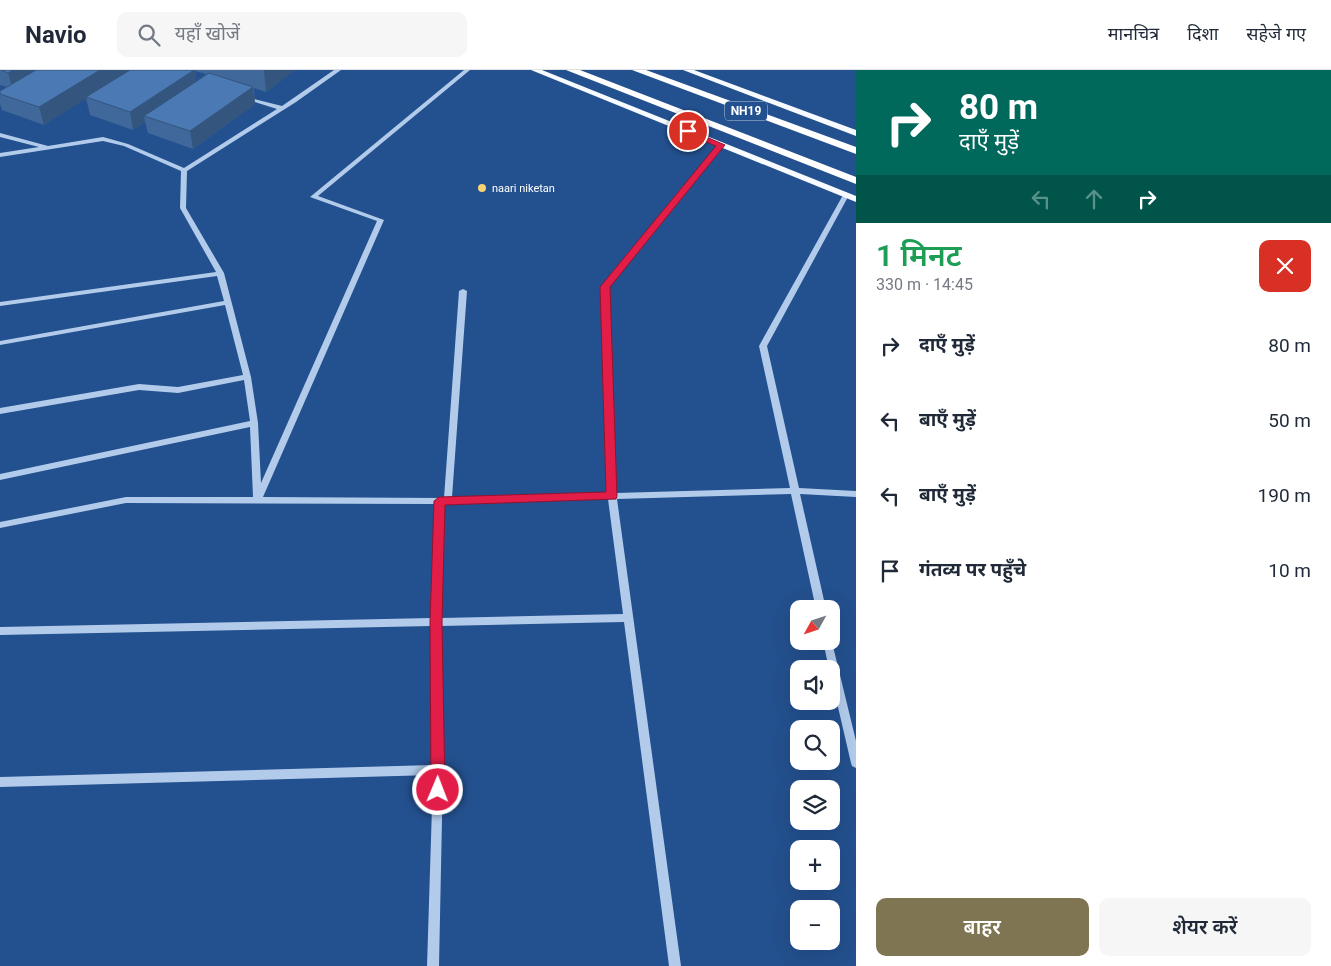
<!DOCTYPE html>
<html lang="hi">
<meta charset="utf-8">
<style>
:root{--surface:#fff;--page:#f6f6f7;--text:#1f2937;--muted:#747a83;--line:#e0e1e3;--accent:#807552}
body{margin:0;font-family:Roboto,"Noto Sans Devanagari",sans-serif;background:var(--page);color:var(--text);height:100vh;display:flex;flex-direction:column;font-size:19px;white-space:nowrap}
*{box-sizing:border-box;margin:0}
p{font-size:16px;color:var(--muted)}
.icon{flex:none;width:28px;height:28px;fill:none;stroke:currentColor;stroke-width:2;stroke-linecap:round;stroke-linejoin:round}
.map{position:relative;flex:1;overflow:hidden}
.drawer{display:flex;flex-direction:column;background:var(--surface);width:475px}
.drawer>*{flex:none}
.banner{background:#00695c;color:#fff;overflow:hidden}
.needle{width:32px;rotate:230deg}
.buttons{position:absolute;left:790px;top:530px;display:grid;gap:10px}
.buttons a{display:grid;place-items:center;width:50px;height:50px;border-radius:10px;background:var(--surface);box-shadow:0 5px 20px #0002;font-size:25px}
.pin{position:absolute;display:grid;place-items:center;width:42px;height:42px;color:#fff;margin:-21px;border:2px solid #fff;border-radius:50%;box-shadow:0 1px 5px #0007}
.me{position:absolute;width:55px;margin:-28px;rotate:1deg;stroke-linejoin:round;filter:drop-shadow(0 0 4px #0008)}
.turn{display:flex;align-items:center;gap:18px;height:105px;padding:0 20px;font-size:22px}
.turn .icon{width:65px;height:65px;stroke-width:2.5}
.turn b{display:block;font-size:35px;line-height:42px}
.lanes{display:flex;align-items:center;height:48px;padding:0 20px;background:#0003;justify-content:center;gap:25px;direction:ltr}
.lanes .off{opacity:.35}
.round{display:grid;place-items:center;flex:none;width:52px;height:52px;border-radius:10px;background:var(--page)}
.overview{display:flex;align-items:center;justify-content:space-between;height:85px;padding:0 20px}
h1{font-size:30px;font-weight:600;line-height:38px;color:#1e9e55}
.action{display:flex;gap:10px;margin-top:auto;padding:10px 20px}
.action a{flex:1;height:58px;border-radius:10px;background:var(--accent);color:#fff;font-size:20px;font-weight:600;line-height:58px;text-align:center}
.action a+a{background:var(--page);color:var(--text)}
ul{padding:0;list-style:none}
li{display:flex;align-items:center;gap:15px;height:75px;padding:0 20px}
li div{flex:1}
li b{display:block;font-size:19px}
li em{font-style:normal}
header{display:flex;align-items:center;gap:30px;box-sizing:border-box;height:70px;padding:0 25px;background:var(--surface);border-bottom:1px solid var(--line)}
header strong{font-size:24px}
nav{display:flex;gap:28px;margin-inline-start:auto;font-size:18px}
.search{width:350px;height:45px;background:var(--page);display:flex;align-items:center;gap:12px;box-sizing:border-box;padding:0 18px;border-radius:10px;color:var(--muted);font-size:19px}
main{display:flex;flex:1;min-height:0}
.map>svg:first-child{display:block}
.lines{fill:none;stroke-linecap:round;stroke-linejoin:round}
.minor{fill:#b2cbeb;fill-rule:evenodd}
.major{fill:#f7faff;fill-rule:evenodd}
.highway{fill:#fff;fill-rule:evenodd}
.wall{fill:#40689b;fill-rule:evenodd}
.shaded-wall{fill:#34557e}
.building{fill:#4b79b4;stroke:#34557e}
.route{fill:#e11d48;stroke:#92132f}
.poi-dot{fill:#f7d374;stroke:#23508e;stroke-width:2}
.labels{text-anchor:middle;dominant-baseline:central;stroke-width:4.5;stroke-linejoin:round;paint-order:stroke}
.far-poi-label{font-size:11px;fill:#fff;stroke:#23508e;text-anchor:start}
.shield{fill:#23508e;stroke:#bdcadd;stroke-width:1}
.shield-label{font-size:12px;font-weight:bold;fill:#fff}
</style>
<header>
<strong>Navio</strong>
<div class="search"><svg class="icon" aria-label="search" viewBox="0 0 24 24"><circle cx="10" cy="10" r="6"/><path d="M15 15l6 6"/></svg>यहाँ खोजें</div>
<nav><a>मानचित्र</a><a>दिशा</a><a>सहेजे गए</a></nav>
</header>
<main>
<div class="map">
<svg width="856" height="896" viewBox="0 0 856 896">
<rect width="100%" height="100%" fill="#23508e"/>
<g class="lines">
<g class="minor">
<path d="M334,0h7l-45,32 -109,69 -1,37 38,65 27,104 7,46 3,60 116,-262 -67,-24 154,-127h6l-152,126 66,24 -121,277 181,1 15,-207 4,-2 4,2 -15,206 156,-4 -7,-206 118,-143 2,-1 3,2 -1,1 -114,141 7,206 174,-5 -31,-142 84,-151 3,-2 3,2 -82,151 32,142 57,3v6l-56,-3 26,115h-10l-25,-115 -174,5 64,467h-12l-45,-344 -183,4 2,144 -4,196h-12l6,-191 -433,12v-10l433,-12 -2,-139 -431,9v-8l431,-9 4,-114 -309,-1 -126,25v-6l126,-25h127l-3,-70 -250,53v-6l250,-53 -6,-41 -66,13 -39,-3 -139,24v-6l139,-24 39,3 65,-12 -18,-70 -225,40v-4l224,-40 -7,-25 -217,30v-4l216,-30 -36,-64 1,-37 -57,-25 -21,-5 -103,16v-4l39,-6 -39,-10v-4l48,13 55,-9 25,7 56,24 93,-59 -35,-11v-2l40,10zM608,429l15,115 -182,4 2,-114z"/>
<polygon points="831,568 856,671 856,698 852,696 851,693 831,607 831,599 829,599 823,571 831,571"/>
</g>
<g class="major">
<polygon points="531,0 542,0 856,126 856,132"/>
<polygon points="683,0 694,0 856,60 856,66"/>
</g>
<g class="highway">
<polygon points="566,0 580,0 856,107 856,114"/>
<polygon points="632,0 646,0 856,77 856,84"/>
</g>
</g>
<path class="wall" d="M0,0h295l-29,22 -12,-4 1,16 -62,45 -45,-16 -3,-11 -12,8 -43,-15 -4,-17 -42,27 -42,-15 -2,-6v-13l7,-4 -7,-2zM195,1l11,3 -10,7z"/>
<g class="shaded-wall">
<polygon points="13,0 47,0 13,20 8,3"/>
<polygon points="100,0 131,0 44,55 39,37"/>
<polygon points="195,0 197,17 144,46 145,52 133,60 130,42"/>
<polygon points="264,0 295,0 266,22"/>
<polygon points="253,17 255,34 193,79 190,61"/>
</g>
<g class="building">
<polygon points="1,0 13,0 8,3"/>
<polygon points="36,0 100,0 39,37 0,24 0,21"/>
<polygon points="130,0 194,0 130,42 86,27"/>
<polygon points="209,3 253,17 190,61 144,46"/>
</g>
<polygon class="route" points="685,60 690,60 725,75 610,217 617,426 616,429 445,435 442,552 445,720 443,724 438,726 433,724 431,720 430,552 434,431 439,427 606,422 600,217 716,76 685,63"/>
<circle class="poi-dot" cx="482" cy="118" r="5"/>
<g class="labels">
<g class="far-poi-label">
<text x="492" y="118">naari niketan</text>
</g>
<rect class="shield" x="725" y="31.5" width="42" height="19" rx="4"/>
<g class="shield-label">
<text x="746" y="41">NH19</text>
</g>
</g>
</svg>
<div class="buttons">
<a><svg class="needle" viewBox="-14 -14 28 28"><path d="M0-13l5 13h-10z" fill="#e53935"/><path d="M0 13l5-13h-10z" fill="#747a83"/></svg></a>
<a><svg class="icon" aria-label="sound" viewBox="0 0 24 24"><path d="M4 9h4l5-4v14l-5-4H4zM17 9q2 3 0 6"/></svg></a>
<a><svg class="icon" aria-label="search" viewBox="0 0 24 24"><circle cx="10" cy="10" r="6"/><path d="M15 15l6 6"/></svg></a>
<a><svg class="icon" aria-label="layers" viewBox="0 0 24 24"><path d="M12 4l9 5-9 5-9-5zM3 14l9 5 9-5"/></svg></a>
<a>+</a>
<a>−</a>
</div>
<div class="pin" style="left:688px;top:61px;background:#d93025"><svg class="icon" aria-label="arrive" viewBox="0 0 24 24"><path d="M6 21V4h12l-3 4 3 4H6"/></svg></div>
<svg class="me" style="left:438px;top:720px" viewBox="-20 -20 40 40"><circle r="17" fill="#e11d48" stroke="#fff" stroke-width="3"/><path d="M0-11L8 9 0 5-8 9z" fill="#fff"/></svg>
</div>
<section class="drawer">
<div class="banner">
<div class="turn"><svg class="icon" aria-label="right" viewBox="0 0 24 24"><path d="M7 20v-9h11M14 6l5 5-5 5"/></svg><div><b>80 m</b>दाएँ मुड़ें</div></div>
<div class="lanes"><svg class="icon off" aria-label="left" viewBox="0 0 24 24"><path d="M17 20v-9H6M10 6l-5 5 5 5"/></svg><svg class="icon off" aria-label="ahead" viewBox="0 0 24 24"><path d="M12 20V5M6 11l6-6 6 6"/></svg><svg class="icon" aria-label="right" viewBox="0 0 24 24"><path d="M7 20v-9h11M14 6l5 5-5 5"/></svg></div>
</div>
<div class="overview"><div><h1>1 मिनट</h1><p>330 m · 14:45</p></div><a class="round" style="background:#d93025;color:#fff"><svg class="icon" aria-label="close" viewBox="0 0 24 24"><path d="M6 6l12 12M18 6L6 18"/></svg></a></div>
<ul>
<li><svg class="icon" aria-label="right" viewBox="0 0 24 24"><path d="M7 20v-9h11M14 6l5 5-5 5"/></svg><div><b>दाएँ मुड़ें</b></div><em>80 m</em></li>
<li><svg class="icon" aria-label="left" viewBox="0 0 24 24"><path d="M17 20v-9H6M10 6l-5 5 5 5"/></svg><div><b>बाएँ मुड़ें</b></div><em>50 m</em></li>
<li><svg class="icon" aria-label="left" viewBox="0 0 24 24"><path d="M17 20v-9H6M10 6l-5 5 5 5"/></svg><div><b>बाएँ मुड़ें</b></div><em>190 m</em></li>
<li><svg class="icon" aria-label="arrive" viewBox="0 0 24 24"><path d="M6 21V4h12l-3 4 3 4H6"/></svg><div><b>गंतव्य पर पहुँचे</b></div><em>10 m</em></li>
</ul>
<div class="action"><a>बाहर</a><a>शेयर करें</a></div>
</section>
</main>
